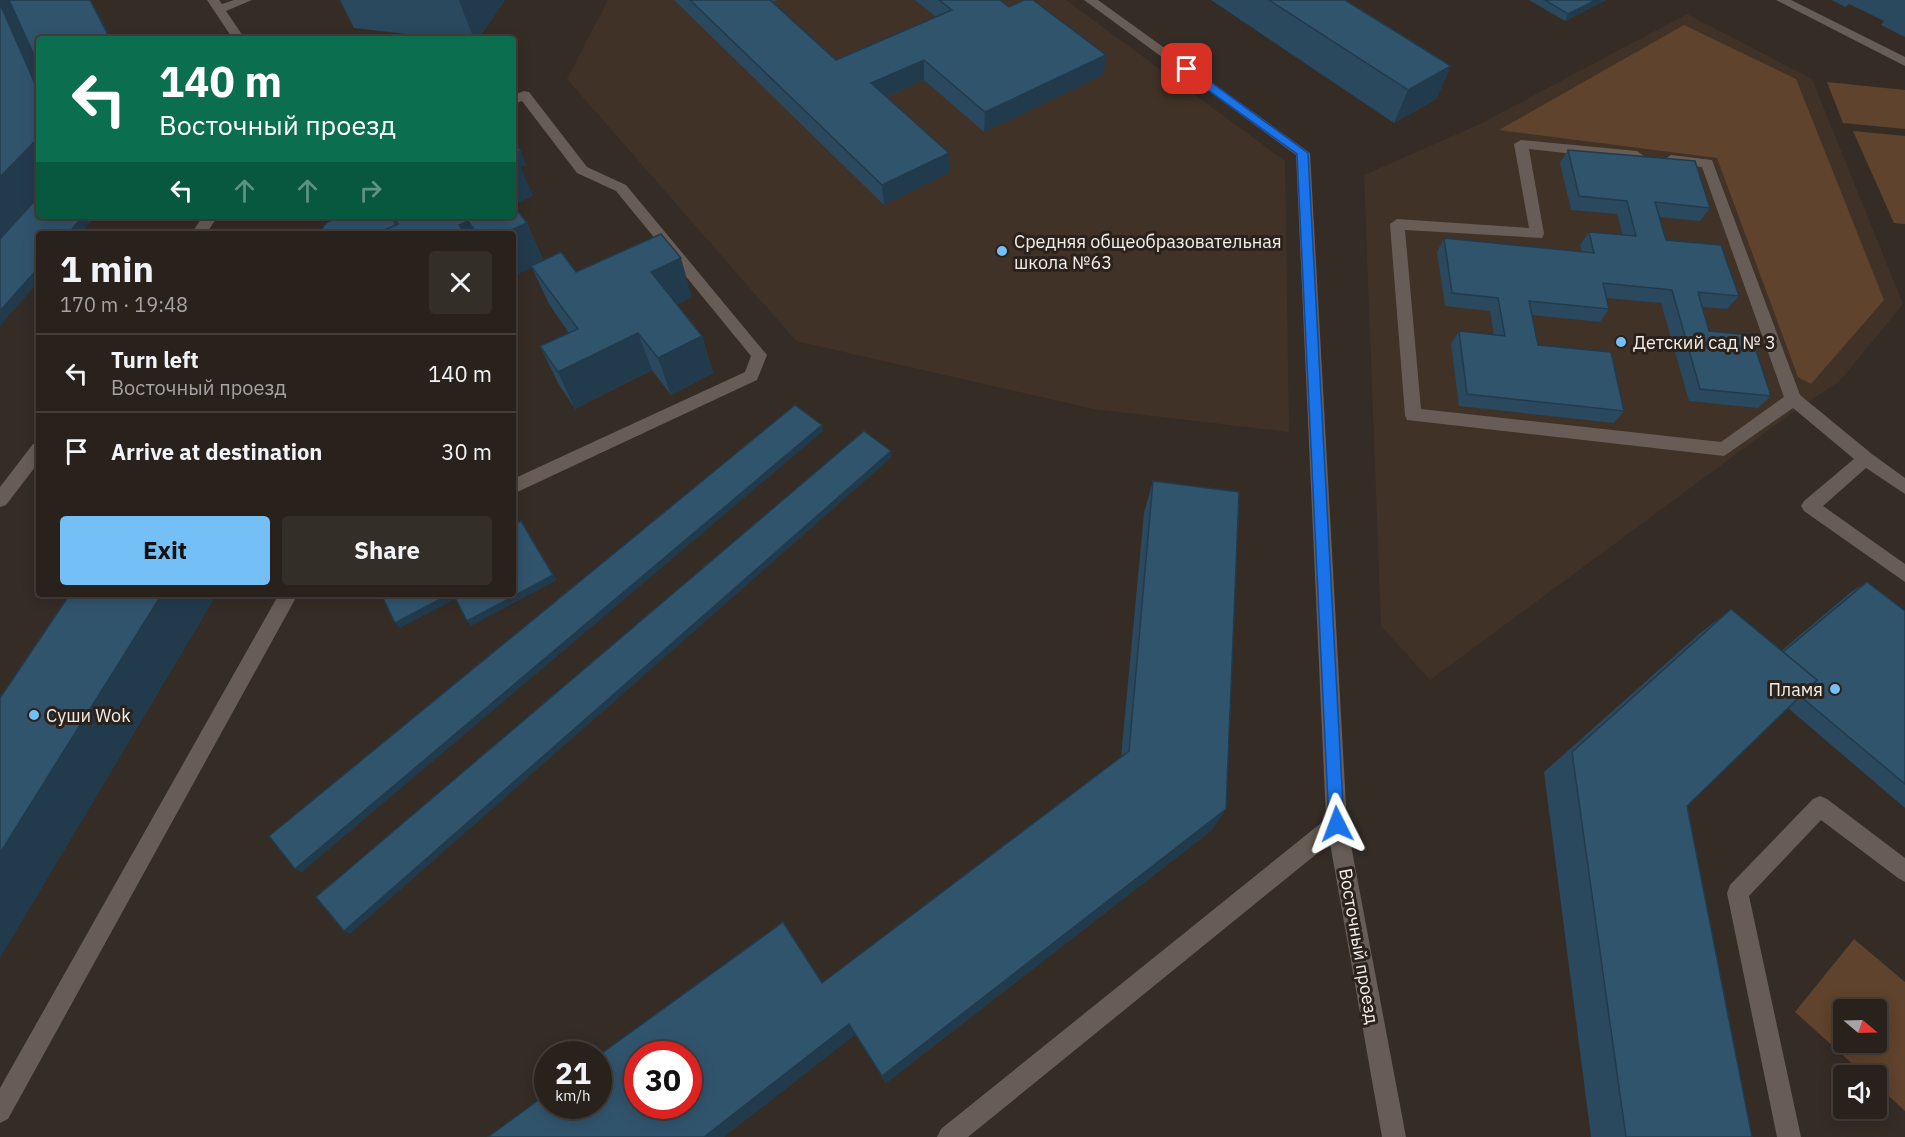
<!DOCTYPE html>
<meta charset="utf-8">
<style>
:root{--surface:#28211c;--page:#342e29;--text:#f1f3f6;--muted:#a5a3a3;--line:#443e3b;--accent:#74c0f6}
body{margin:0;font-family:"IBM Plex Sans",sans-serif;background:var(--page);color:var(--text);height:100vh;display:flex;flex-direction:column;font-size:22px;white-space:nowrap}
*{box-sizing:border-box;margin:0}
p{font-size:20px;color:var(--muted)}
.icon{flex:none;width:33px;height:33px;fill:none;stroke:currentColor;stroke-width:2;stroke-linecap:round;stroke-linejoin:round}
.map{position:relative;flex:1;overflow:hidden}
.side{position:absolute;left:36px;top:231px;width:480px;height:366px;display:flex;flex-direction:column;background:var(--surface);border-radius:6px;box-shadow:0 3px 15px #0003,0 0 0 2px var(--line)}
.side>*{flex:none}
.banner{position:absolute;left:36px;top:36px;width:480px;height:183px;border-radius:6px;box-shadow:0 3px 15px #0003,0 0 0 2px var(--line);background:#0b6e4f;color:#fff;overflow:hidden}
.needle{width:39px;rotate:109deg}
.tools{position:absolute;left:1833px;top:999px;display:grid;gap:12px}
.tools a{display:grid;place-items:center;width:54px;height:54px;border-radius:6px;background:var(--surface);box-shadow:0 3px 15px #0003,0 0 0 2px var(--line);font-size:30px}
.speed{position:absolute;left:534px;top:1041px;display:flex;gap:12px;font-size:30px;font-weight:700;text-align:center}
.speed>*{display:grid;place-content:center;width:78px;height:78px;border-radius:50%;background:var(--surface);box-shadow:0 3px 15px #0003,0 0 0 2px var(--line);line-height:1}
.speed small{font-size:15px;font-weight:400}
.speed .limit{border:9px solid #d22;background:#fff;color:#111}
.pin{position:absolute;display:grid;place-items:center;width:51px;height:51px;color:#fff;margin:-26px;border-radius:12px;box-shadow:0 3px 9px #0006}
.me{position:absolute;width:66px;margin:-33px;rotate:357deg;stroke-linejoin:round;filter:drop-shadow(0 0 4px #0008)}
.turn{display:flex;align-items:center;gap:21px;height:126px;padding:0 24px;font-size:27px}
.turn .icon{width:78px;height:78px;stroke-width:2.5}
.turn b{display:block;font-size:42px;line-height:51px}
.lanes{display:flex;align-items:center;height:57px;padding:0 24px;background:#0003;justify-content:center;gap:30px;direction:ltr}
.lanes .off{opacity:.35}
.round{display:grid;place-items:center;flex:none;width:63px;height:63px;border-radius:6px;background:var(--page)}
.headline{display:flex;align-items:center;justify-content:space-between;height:102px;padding:0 24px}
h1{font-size:36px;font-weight:800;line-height:45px}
.action{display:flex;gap:12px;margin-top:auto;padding:12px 24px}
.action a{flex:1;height:69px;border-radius:6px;background:var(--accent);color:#111;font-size:24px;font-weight:800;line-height:69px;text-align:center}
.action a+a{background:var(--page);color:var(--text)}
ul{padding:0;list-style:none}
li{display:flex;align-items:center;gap:18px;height:78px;padding:0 24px;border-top:2px solid var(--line)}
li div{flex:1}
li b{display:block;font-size:22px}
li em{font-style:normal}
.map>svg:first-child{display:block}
.built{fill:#403227}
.green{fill:#5f432c;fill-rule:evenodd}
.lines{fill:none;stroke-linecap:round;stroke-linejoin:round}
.minor{fill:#675d56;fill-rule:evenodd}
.wall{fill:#2a485e}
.shaded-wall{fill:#223b4c}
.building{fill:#31546d;stroke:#223b4c;stroke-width:1.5;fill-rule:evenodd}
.route{fill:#1a73e8;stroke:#114b97;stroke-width:1.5}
.poi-dot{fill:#74c0f6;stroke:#2b221c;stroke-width:2}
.labels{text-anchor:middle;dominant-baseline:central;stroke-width:6;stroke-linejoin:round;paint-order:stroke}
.poi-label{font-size:18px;fill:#f4efea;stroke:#2b221c;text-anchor:start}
.street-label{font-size:18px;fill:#f4efea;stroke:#2b221c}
</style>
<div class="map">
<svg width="1905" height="1137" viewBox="0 0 1905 1137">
<rect width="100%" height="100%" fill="#352c26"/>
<g class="built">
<polygon points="608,0 1066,0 1285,161 1289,432 1094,409 796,341 567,79"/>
<polygon points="1687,14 1812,79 1903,304 1840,381 1800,407 1430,680 1381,626 1364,175 1480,124"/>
</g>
<g class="green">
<polygon points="1684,25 1796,79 1884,300 1811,384 1798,377 1717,158 1499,130"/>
<polygon points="1827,82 1905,90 1905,129 1843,123"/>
<polygon points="1853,131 1905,136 1905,224 1894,223"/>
<path d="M1854,939l51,43v129l-28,-26 -1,-9 -11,-1 -70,-63zM1844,1010h32v32h-32z"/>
</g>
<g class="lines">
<g class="minor">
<polygon points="207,0 219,0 222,4 234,0 252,0 226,11 245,39 233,39"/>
<polygon points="1084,0 1098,0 1310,153 1347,824 1406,1137 1382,1137 1330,843 968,1137 937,1137 941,1129 1326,819 1296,155"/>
<polygon points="1776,0 1791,0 1905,57 1905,66"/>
<polygon points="524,91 529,92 587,167 626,185 767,355 757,380 513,494 513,479 745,372 751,356 616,191 577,173 522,101 513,104 513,95"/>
<polygon points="1521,140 1637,151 1644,156 1637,161 1529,149 1544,234 1542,238 1405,230 1421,409 1721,442 1784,397 1702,167 1671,165 1664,160 1671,155 1712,160 1800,395 1872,454 1905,478 1905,494 1866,468 1823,506 1905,564 1905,582 1804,511 1801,506 1804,501 1854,459 1793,408 1724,456 1407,420 1405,415 1390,224 1397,219 1529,228 1514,144"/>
<polygon points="203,216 218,216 206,234 191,234"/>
<polygon points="39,442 39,462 6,505 0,507 0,487 33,444"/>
<polygon points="279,594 298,594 8,1119 0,1123 0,1088"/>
<polygon points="1820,796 1827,799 1905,858 1905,882 1898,878 1821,820 1749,896 1801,1137 1777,1137 1727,893 1730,885 1813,799"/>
</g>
</g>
<g class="wall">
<polygon points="340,0 505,0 478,39 449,39 354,28"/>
<polygon points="674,0 778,0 773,2 836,60 936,17 915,0 1000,0 1009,7 1106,55 1103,75 984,132 924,80 887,97 949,153 949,173 884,205"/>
<polygon points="1211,0 1345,0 1451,66 1436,99 1394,123"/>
<polygon points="1529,0 1606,0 1565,21"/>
<polygon points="1832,0 1905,0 1905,37 1881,25 1884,21 1849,4 1845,7"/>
<polygon points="1568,150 1710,208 1700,221 1659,217 1666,240 1739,296 1727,309 1702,307 1709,331 1771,396 1758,408 1689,401 1661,303 1607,298 1609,309 1600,322 1532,315 1538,345 1624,411 1614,423 1459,406 1451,344 1459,331 1494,335 1490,311 1445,306 1437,252 1444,238 1582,252 1580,245 1589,232 1623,235 1617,214 1571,210 1560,163"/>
<polygon points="341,216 513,216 527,223 543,260 576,272 692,297 677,304 702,336 713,373 671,395 652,370 575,409 558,383 540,346 569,333 549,304 532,268 513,234 318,234"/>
<polygon points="1153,481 1212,830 886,1083 822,983 1121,757 1144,513"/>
<polygon points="1867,582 1905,611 1905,808 1788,708 1687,806 1752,1137 1591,1137 1544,772 1699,634 1731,609 1781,651 1851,592"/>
</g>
<g class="shaded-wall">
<polygon points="0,0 12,0 39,61 39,93 0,4"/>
<polygon points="90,0 91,0 112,39 110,39"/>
<polygon points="460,0 505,0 478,39 474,39 459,1"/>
<polygon points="1596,0 1606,0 1565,21 1568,14"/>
<polygon points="1106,55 1103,75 984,132 985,112"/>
<polygon points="924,60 924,80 873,103 871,83"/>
<polygon points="1451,66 1436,99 1394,123 1408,90"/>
<polygon points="39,137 39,210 0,253 0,177"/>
<polygon points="521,151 526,165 521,167 533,196 513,205 513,154"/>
<polygon points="949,153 949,173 884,205 882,185"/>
<polygon points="83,216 96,216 80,234 68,234"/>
<polygon points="468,221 475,234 459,234 459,225"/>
<polygon points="527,223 544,263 513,276 513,234 502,234"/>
<polygon points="681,258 692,297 663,311 651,272"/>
<polygon points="39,267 39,281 0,326 0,311"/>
<polygon points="638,333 652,370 575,409 558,372"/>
<polygon points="702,336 713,373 671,395 658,358"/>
<polygon points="822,425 823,431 302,872 295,869"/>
<polygon points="891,451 892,457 350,934 344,931"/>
<polygon points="521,521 557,580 471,626 467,621"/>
<polygon points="162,594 217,594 0,958 0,853"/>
<polygon points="450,594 453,594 457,598 400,628 395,623"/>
<polygon points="1226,809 1212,830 886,1083 882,1076"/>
<polygon points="849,1024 855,1035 724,1137 704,1137"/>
</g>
<g class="building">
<polygon points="9,0 90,0 110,39 39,39 39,66"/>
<polygon points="690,0 770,0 836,60 952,10 939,0 1000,0 1009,7 1024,0 1033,0 1106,55 985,112 924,60 871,83 949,153 882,185"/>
<polygon points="1269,0 1345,0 1451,66 1408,90"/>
<polygon points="1545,0 1596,0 1568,14"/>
<polygon points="0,4 39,93 39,137 0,177"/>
<polygon points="513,141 521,151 514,153 513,152"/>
<polygon points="1568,150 1695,161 1710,208 1655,202 1666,240 1721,245 1739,296 1698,292 1709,331 1751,335 1771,396 1700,389 1672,290 1603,283 1609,309 1529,301 1538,345 1611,352 1624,411 1467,394 1459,331 1505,336 1498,298 1452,293 1444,238 1594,253 1589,232 1636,236 1627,201 1579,196"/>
<polygon points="39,196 39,216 83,216 68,234 39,234 39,267 0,311 0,239"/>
<polygon points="513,205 527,223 502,234 477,234 468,221 459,225 464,232 459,234 375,234 398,224 393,216 513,216"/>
<polygon points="341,216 391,216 396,225 375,234 318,234 326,223"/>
<polygon points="661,234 681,258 651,272 702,336 658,358 638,333 558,372 540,346 578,329 531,266 561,252 576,272"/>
<polygon points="795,405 822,425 295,869 269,836"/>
<polygon points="864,431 891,451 344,931 316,897"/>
<path d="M1153,481l86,11 -13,317 -344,267 -33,-52 -145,113h-216l60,-44v13h50v-50l185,-134 39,61 307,-232zM638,1054h50v52h-50z"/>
<polygon points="521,521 553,575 467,621 453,594 513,594 513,525"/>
<polygon points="1867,582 1905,611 1905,784 1800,696 1817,680 1783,652"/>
<polygon points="70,594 162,594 0,853 0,698"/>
<polygon points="381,594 450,594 395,623"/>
<polygon points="1731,609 1817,680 1687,806 1752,1137 1626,1137 1572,752"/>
</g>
<polygon class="route" points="1183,67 1190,67 1308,153 1344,824 1342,830 1337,832 1331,830 1329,824 1297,154 1183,72"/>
<g class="poi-dot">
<circle cx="1002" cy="251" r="6"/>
<circle cx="1621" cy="342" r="6"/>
<circle cx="1835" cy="689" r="6"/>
<circle cx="34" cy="715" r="6"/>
</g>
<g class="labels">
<g class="poi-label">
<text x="1014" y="241">Средняя общеобразовательная<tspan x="1014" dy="21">школа №63</tspan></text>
<text x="1633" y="342">Детский сад № 3</text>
<text x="1823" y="689" text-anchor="end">Пламя</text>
<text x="46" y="715">Суши Wok</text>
</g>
<g class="street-label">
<text transform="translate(1359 946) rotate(80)">Восточный проезд</text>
</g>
</g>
</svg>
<div class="tools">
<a><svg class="needle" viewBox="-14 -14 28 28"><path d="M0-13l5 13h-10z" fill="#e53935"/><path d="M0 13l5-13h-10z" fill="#a5a3a3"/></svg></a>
<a><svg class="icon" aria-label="sound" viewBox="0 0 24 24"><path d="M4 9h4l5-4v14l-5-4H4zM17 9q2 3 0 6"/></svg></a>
</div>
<div class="speed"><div>21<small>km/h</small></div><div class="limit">30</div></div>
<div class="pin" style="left:1187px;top:69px;background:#d93025"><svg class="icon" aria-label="arrive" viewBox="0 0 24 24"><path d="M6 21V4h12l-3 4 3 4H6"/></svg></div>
<svg class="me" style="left:1337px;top:824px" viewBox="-20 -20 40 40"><path d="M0-17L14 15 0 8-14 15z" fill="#1a73e8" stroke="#fff" stroke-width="4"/></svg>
<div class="banner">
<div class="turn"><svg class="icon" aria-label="left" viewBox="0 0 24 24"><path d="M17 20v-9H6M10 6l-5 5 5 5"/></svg><div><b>140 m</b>Восточный проезд</div></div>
<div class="lanes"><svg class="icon" aria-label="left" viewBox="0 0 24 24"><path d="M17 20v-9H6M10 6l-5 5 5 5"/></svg><svg class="icon off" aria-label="ahead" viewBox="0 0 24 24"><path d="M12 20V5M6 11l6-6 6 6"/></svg><svg class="icon off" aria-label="ahead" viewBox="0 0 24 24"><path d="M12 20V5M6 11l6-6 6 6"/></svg><svg class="icon off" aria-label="right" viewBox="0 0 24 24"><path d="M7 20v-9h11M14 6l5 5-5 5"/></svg></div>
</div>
<section class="side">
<div class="headline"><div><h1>1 min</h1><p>170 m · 19:48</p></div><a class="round"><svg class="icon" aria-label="close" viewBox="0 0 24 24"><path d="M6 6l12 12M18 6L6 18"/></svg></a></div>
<ul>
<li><svg class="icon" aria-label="left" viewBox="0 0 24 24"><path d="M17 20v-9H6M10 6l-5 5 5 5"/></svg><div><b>Turn left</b><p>Восточный проезд</p></div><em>140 m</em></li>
<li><svg class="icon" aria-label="arrive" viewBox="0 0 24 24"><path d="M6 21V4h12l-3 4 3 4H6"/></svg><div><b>Arrive at destination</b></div><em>30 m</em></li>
</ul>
<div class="action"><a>Exit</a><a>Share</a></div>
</section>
</div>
